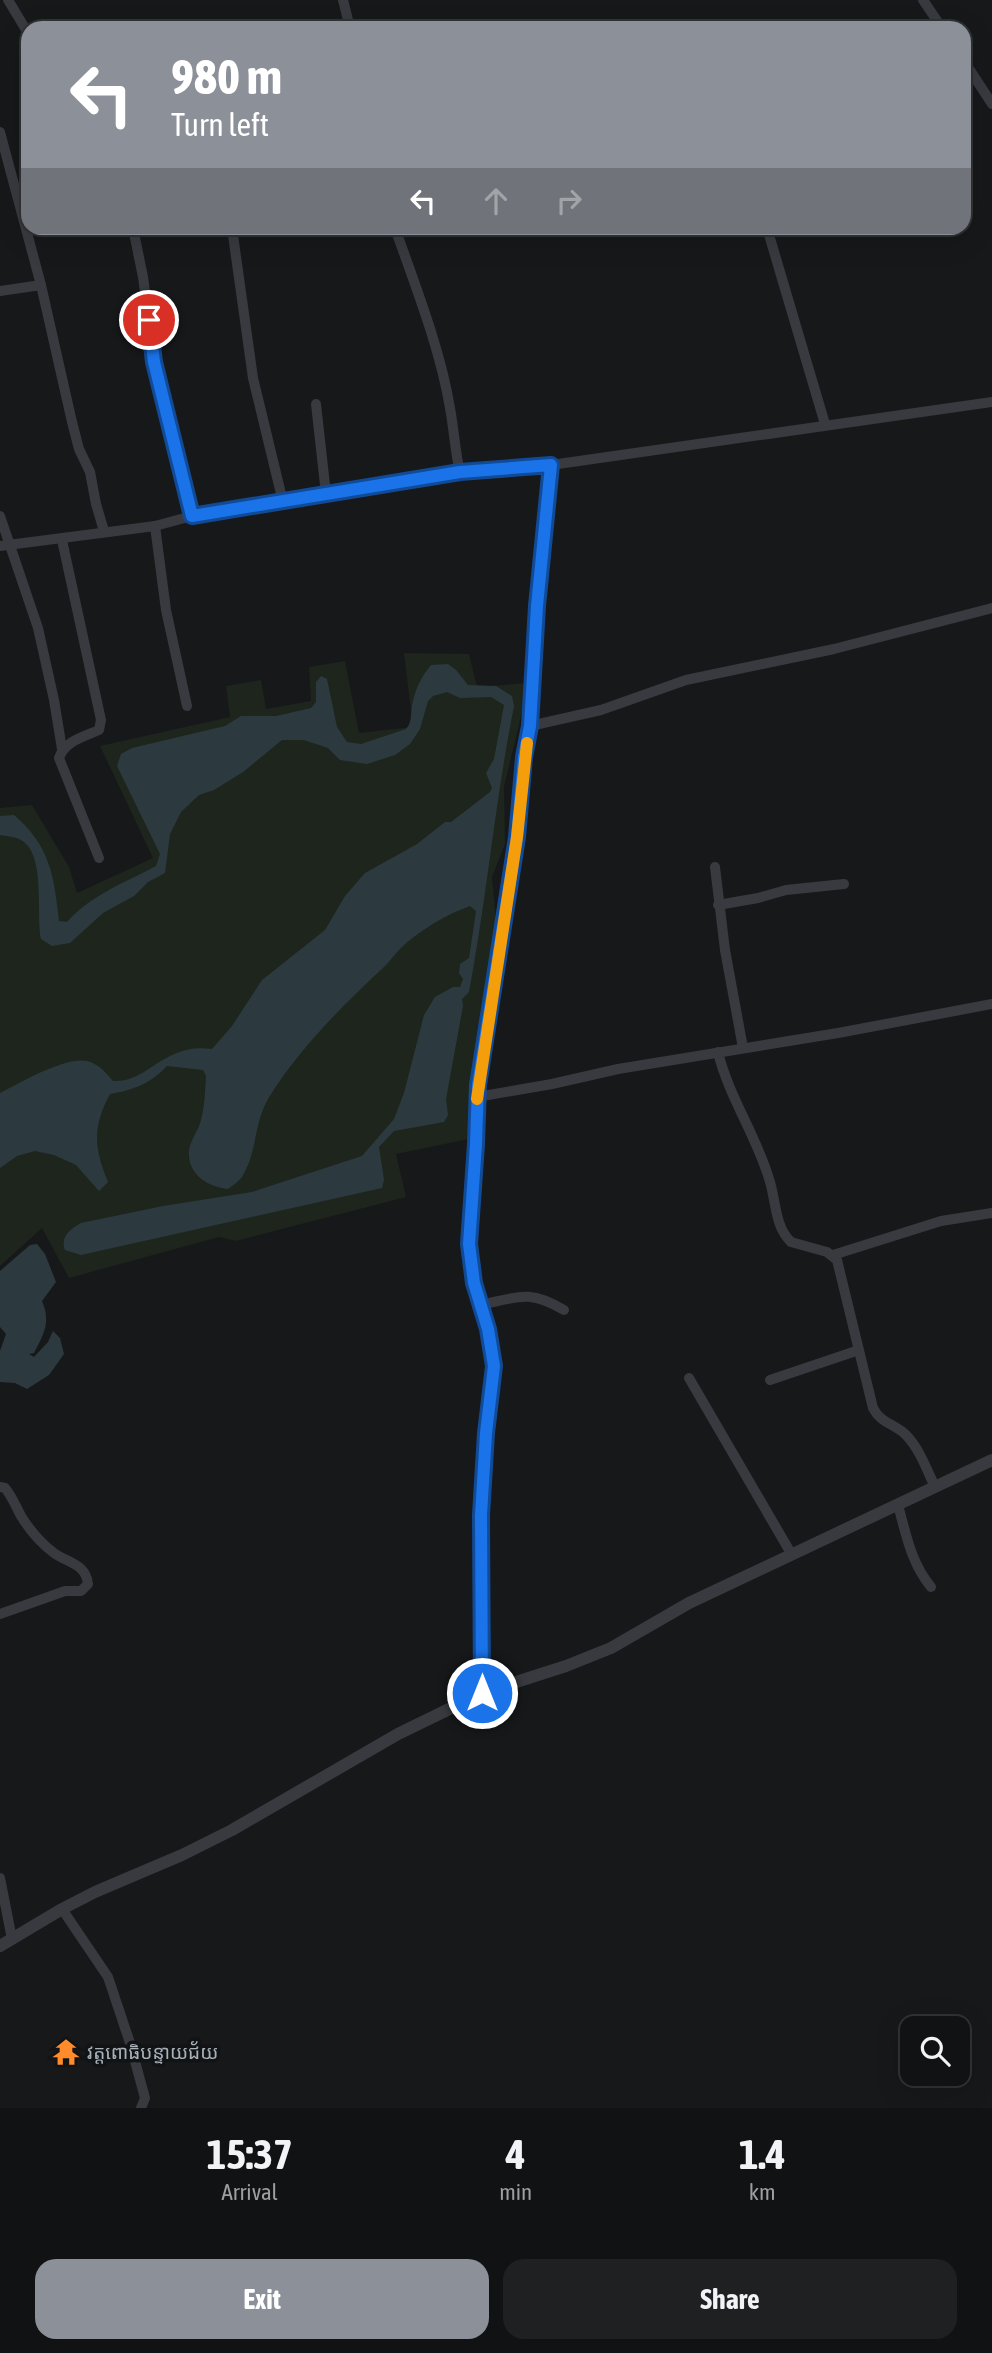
<!DOCTYPE html>
<meta charset="utf-8">
<style>
:root{--surface:#111214;--page:#1e2022;--text:#f1f3f6;--muted:#9c9ea0;--line:#303234;--accent:#8c9099}
body{margin:0;font-family:"Asap Condensed","Noto Sans Khmer",sans-serif;background:var(--page);color:var(--text);height:100vh;display:flex;flex-direction:column;font-size:26px;white-space:nowrap}
*{box-sizing:border-box;margin:0}
p{font-size:23px;color:var(--muted)}
.icon{flex:none;width:38px;height:38px;fill:none;stroke:currentColor;stroke-width:2;stroke-linecap:round;stroke-linejoin:round}
.map{position:relative;height:2108px;overflow:hidden}
.side{display:flex;flex-direction:column;background:var(--surface);flex:1}
.side>*{flex:none}
.top-card{position:absolute;left:21px;top:21px;width:950px;height:214px;border-radius:21px;box-shadow:0 7px 28px #0002,0 0 0 2px var(--line);background:#8c9099;color:#fff;overflow:hidden}
.fabs{position:absolute;left:900px;top:2016px;display:grid;gap:14px}
.fabs a{display:grid;place-items:center;width:70px;height:70px;border-radius:14px;background:var(--surface);box-shadow:0 7px 28px #0002,0 0 0 2px var(--line);font-size:35px}
.pin{position:absolute;display:grid;place-items:center;width:60px;height:60px;color:#fff;margin:-30px;border:4px solid #fff;border-radius:50%;box-shadow:0 2px 7px #0007}
.me{position:absolute;width:77px;margin:-38px;rotate:0deg;stroke-linejoin:round;filter:drop-shadow(0 0 5px #0008)}
.turn{display:flex;align-items:center;gap:24px;height:147px;padding:0 35px;font-size:32px}
.turn .icon{width:91px;height:91px;stroke-width:2.5}
.turn b{display:block;font-size:49px;line-height:60px}
.lanes{display:flex;align-items:center;height:66px;padding:0 35px;background:#0003;justify-content:center;gap:35px;direction:ltr}
.lanes .off{opacity:.35}
.eta{display:flex;justify-content:space-evenly;align-items:center;height:119px;text-align:center}
.eta b{font-size:42px;font-weight:700;line-height:49px}
.button{display:flex;gap:14px;margin-top:auto;padding:14px 35px}
.button a{flex:1;height:80px;border-radius:21px;background:var(--accent);color:#fff;font-size:28px;font-weight:700;line-height:80px;text-align:center}
.button a+a{background:var(--page);color:var(--text)}
.map>svg:first-child{display:block}
.green{fill:#1d251d}
.water{fill:#2c3a3f}
.lines{fill:none;stroke-linecap:round;stroke-linejoin:round}
.minor{stroke:#383a3f;stroke-width:10}
.tertiary{stroke:#383a3f;stroke-width:12}
.route-casing{stroke:#114b97;stroke-width:18}
.route{stroke:#1a73e8;stroke-width:12}
.slow{stroke:#f59e0b;stroke-width:12}
.labels{text-anchor:middle;dominant-baseline:central;stroke-width:7;stroke-linejoin:round;paint-order:stroke}
.poi-label{font-size:19px;fill:#a8b2bb;stroke:#121315;text-anchor:start}
</style>
<div class="map">
<svg width="992" height="2108" viewBox="0 0 992 2108">
<rect width="100%" height="100%" fill="#17181a"/>
<polygon class="green" points="404,653 469,654 477,687 529,683 504,787 505,844 492,877 501,975 477,1038 469,1139 396,1154 406,1197 236,1241 219,1237 69,1278 42,1228 0,1266 0,808 32,805 69,867 77,893 153,858 100,746 230,717 226,686 261,680 266,709 311,701 309,667 345,661 359,733 413,727"/>
<g class="water">
<path d="M448,664l8,6 12,15 28,1 16,10 2,10c-19,95 -27,190 -45,286l-7,7 1,7 -17,93 2,16 -4,7 -50,9 -15,16 5,33 -2,8 -301,67 -16,-5c-5,-13 5,-21 16,-27l82,-17 89,-14 110,-36 32,-37 10,-26 20,-78 11,-18 18,-10h7l3,-8 -4,-6 1,-9 9,-6 7,-47 -6,-5c-22,8 -41,19 -60,34 -10,7 -17,18 -26,27 -41,38 -87,84 -116,132 -14,24 -11,53 -25,76 -3,6 -10,10 -15,14 -20,-2 -41,-15 -39,-38 1,-11 10,-21 12,-31 4,-14 4,-30 5,-44l-3,-6 -36,-4c-16,17 -33,24 -57,28 -18,34 -16,53 -2,88l-9,9 -23,-26 -22,-10 -19,-4 -18,5 -17,12v-75c19,-10 66,-37 87,-32 12,3 18,11 26,20 36,2 50,-39 99,-32l20,-23 30,-46 63,-50 20,-34 20,-23 52,-29 28,-22h6l39,-30 2,-4 -6,-15 8,-14 10,-54 -13,-8 -31,1 -13,-6 -14,4 -5,5 -8,28 -10,15 -15,11 -28,9 -27,-4 -12,-12 -24,-8h-22l-39,32 -29,18 -15,5 -18,17 -11,22 -5,39 -17,9 -14,14 -31,17 -33,30 -18,3 -11,-7c-5,-26 5,-85 -20,-99 -5,-3 -15,-4 -21,-5v-19l14,-1c36,31 40,60 45,106l8,1c24,-27 57,-39 89,-56l4,-12 -43,-88 4,-12 11,-6 93,-22 16,-10h35l35,-8 5,-6v-20l5,-6 6,3 10,48 10,15 14,2 45,-15c7,-8 4,-18 7,-28 3,-14 9,-25 18,-36z"/>
<path d="M37,1244l8,10 11,28 -14,19c9,21 2,33 -8,52l-5,1 5,3 14,-15 5,-11 7,7 4,16 -15,21 -22,14 -12,-6 -15,-1v-31l6,-17 -6,-7v-56l30,-26z"/>
</g>
<g class="lines">
<g class="minor">
<polyline points="8,0 28,33"/>
<polyline points="343,0 350,28"/>
<polyline points="923,0 942,28"/>
<polyline points="964,61 992,104"/>
<polyline points="0,132 41,285 72,422 79,449 90,472 96,504 104,531"/>
<polyline points="133,228 143,277 154,362 192,516"/>
<polyline points="232,228 253,378 283,502"/>
<path d="M395,228c20,57 45,120 55,180 4,22 5,43 10,65"/>
<polyline points="767,228 825,424"/>
<polyline points="0,291 41,285"/>
<polyline points="316,404 326,494"/>
<polyline points="0,516 38,628 54,700 62,749"/>
<polyline points="155,526 166,610 187,706"/>
<path d="M62,540l39,180 -2,10c-16,7 -34,11 -40,28l40,100"/>
<polyline points="0,546 155,526 192,516 460,473 551,465 992,402"/>
<polyline points="530,726 601,710 686,680 834,649 992,608"/>
<polyline points="715,867 725,950 743,1048"/>
<polyline points="718,905 758,898 786,890 844,884"/>
<path d="M718,1052c11,46 39,84 52,130 6,20 5,45 21,60l36,10 10,8 36,148c8,16 23,16 34,28 13,14 20,34 28,51"/>
<polyline points="477,1097 552,1084 618,1069 838,1033 992,1004"/>
<polyline points="833,1255 941,1221 992,1213"/>
<path d="M481,1305c37,-8 48,-16 83,5"/>
<polyline points="689,1378 792,1555"/>
<polyline points="770,1380 859,1350"/>
<path d="M0,1487l5,1c7,8 11,19 16,28 8,13 21,28 33,37 14,10 32,11 34,31l-7,7h-16l-65,23"/>
<path d="M898,1505c8,29 13,58 33,82"/>
<polyline points="482,1693 481,1515 486,1433 494,1366 488,1329 474,1283 469,1243 478,1085 517,837 524,757 530,726 537,606 551,465"/>
<polyline points="0,1878 12,1939"/>
<polyline points="62,1909 108,1977 130,2043 145,2098 141,2108"/>
</g>
<polyline class="tertiary" points="0,1946 62,1909 95,1892 182,1855 232,1830 398,1734 482,1693 566,1666 611,1648 689,1603 992,1460"/>
</g>
<g class="lines">
<defs>
<polyline id="route" points="149,320 154,362 192,516 460,472 551,465 537,606 530,726 524,757 517,837 478,1085 476,1144 469,1244 474,1283 488,1329 494,1366 486,1433 481,1515 482,1693"/>
</defs>
<use href="#route" class="route-casing"/>
<use href="#route" class="route"/>
<polyline class="slow" points="477,1099 517,837 527,743"/>
</g>
<defs>
<symbol id="temple-bare" viewBox="-9 -9 18 18"><path d="M0-6L5-2H3V0L6.5 2.5H4V6H1.5V3h-3V6H-4V2.5H-6.5L-3 0V-2H-5Z" fill="#ff8b2a" stroke="#121315" stroke-width="2.5" paint-order="stroke"/></symbol>
</defs>
<g fill-rule="evenodd">
<use href="#temple-bare" x="47" y="2033" width="38" height="38"/>
</g>
<g class="labels">
<g class="poi-label">
<text x="87" y="2052">វត្តពោធិបន្ទាយជ័យ</text>
</g>
</g>
</svg>
<div class="fabs">
<a><svg class="icon" aria-label="search" viewBox="0 0 24 24"><circle cx="10" cy="10" r="6"/><path d="M15 15l6 6"/></svg></a>
</div>
<div class="pin" style="left:149px;top:320px;background:#d93025"><svg class="icon" aria-label="arrive" viewBox="0 0 24 24"><path d="M6 21V4h12l-3 4 3 4H6"/></svg></div>
<svg class="me" style="left:482px;top:1693px" viewBox="-20 -20 40 40"><circle r="17" fill="#1a73e8" stroke="#fff" stroke-width="3"/><path d="M0-11L8 9 0 5-8 9z" fill="#fff"/></svg>
<div class="top-card">
<div class="turn"><svg class="icon" aria-label="left" viewBox="0 0 24 24"><path d="M17 20v-9H6M10 6l-5 5 5 5"/></svg><div><b>980 m</b>Turn left</div></div>
<div class="lanes"><svg class="icon" aria-label="left" viewBox="0 0 24 24"><path d="M17 20v-9H6M10 6l-5 5 5 5"/></svg><svg class="icon off" aria-label="ahead" viewBox="0 0 24 24"><path d="M12 20V5M6 11l6-6 6 6"/></svg><svg class="icon off" aria-label="right" viewBox="0 0 24 24"><path d="M7 20v-9h11M14 6l5 5-5 5"/></svg></div>
</div>
</div>
<section class="side">
<div class="eta">
<div><b>15:37</b><p>Arrival</p></div>
<div><b>4</b><p>min</p></div>
<div><b>1.4</b><p>km</p></div>
</div>
<div class="button"><a>Exit</a><a>Share</a></div>
</section>
